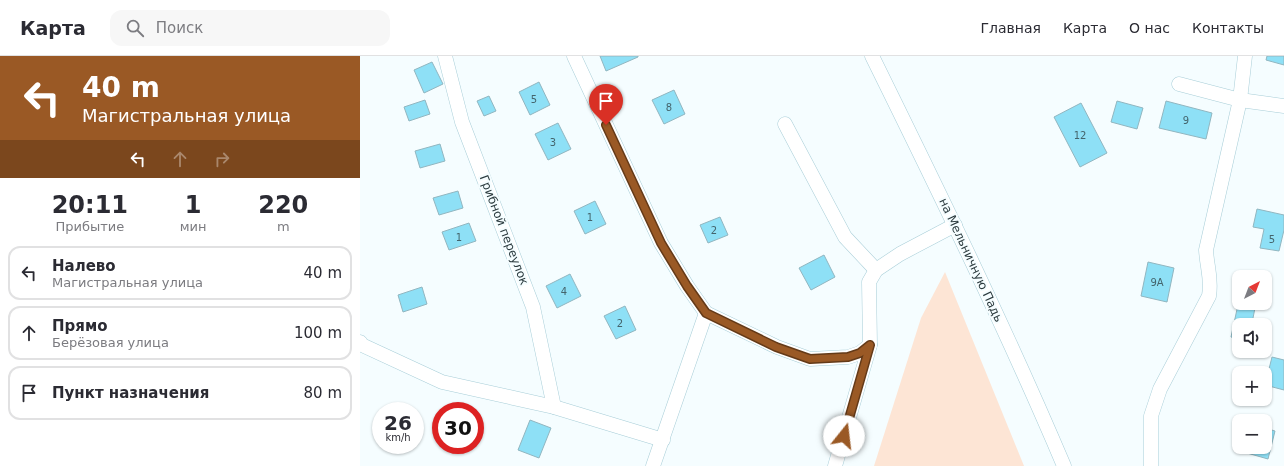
<!DOCTYPE html>
<html lang="ru">
<meta charset="utf-8">
<style>
:root{--surface:#fff;--page:#f7f7f7;--text:#2b2b33;--muted:#7c7c81;--line:#e1e1e2}
body{margin:0;font-family:"DejaVu Sans",sans-serif;background:var(--page);color:var(--text);height:100vh;display:flex;flex-direction:column;font-size:15px;white-space:nowrap}
*{box-sizing:border-box;margin:0}
p{font-size:13px;color:var(--muted)}
.icon{flex:none;width:22px;height:22px;fill:none;stroke:currentColor;stroke-width:2;stroke-linecap:round;stroke-linejoin:round}
.map{position:relative;flex:1;overflow:hidden}
.sheet{display:flex;flex-direction:column;background:var(--surface);width:360px}
.sheet>*{flex:none}
.banner{background:#9a5925;color:#fff;overflow:hidden}
.needle{width:26px;rotate:42deg}
.tools{position:absolute;left:872px;top:214px;display:grid;gap:8px}
.tools a{display:grid;place-items:center;width:40px;height:40px;border-radius:8px;background:var(--surface);box-shadow:0 1px 3px #0004;font-size:20px}
.speed{position:absolute;left:12px;top:346px;display:flex;gap:8px;font-size:20px;font-weight:700;text-align:center}
.speed>*{display:grid;place-content:center;width:52px;height:52px;border-radius:50%;background:var(--surface);box-shadow:0 1px 3px #0004;line-height:1}
.speed small{font-size:10px;font-weight:400}
.speed .limit{border:6px solid #d22;background:#fff;color:#111}
.pin{position:absolute;display:grid;place-items:center;width:34px;height:34px;color:#fff;margin:-41px -17px;border-radius:50% 50% 50% 0;rotate:-45deg;box-shadow:0 0 4px #0007}
.pin .icon{rotate:45deg}
.me{position:absolute;width:44px;margin:-22px;rotate:16deg;stroke-linejoin:round;filter:drop-shadow(0 0 3px #0008)}
.turn{display:flex;align-items:center;gap:14px;height:84px;padding:0 16px;font-size:18px}
.turn .icon{width:52px;height:52px;stroke-width:2.5}
.turn b{display:block;font-size:28px;line-height:34px}
.lanes{display:flex;align-items:center;height:38px;padding:0 16px;background:#0003;justify-content:center;gap:20px;direction:ltr}
.lanes .off{opacity:.35}
.eta{display:flex;justify-content:space-evenly;align-items:center;height:68px;text-align:center}
.eta b{font-size:24px;font-weight:700;line-height:28px}
ul{padding:0;list-style:none}
li{display:flex;align-items:center;gap:12px;height:54px;margin:0 8px 6px;padding:0 8px;border:2px solid var(--line);border-radius:12px}
li div{flex:1}
li b{display:block;font-size:15px}
li em{font-style:normal}
header{display:flex;align-items:center;gap:24px;box-sizing:border-box;height:56px;padding:0 20px;background:var(--surface);border-bottom:1px solid var(--line)}
header strong{font-size:19px}
nav{display:flex;gap:22px;margin-inline-start:auto;font-size:14px}
.search{width:280px;height:36px;background:var(--page);display:flex;align-items:center;gap:10px;box-sizing:border-box;padding:0 14px;border-radius:12px;color:var(--muted);font-size:15px}
main{display:flex;flex:1;min-height:0}
.map>svg:first-child{display:block}
.green{fill:#fde5d5}
.building{fill:#8ee0f6;stroke:#91b6c0}
.lines{fill:none;stroke-linecap:round;stroke-linejoin:round}
.minor-casing{stroke:#a8ced8;stroke-width:15}
.minor{stroke:#fff;stroke-width:14}
.route-casing{stroke:#643a18;stroke-width:10}
.route{stroke:#9a5925;stroke-width:7}
.labels{text-anchor:middle;dominant-baseline:central;stroke-width:4;stroke-linejoin:round;paint-order:stroke}
.number-label{font-size:10px;fill:#44646c}
.street-label{font-size:12px;fill:#2b3a3e;stroke:#f5fdff}
</style>
<header>
<strong>Карта</strong>
<div class="search"><svg class="icon" aria-label="search" viewBox="0 0 24 24"><circle cx="10" cy="10" r="6"/><path d="M15 15l6 6"/></svg>Поиск</div>
<nav><a>Главная</a><a>Карта</a><a>О нас</a><a>Контакты</a></nav>
</header>
<main>
<section class="sheet">
<div class="banner">
<div class="turn"><svg class="icon" aria-label="left" viewBox="0 0 24 24"><path d="M17 20v-9H6M10 6l-5 5 5 5"/></svg><div><b>40 m</b>Магистральная улица</div></div>
<div class="lanes"><svg class="icon" aria-label="left" viewBox="0 0 24 24"><path d="M17 20v-9H6M10 6l-5 5 5 5"/></svg><svg class="icon off" aria-label="ahead" viewBox="0 0 24 24"><path d="M12 20V5M6 11l6-6 6 6"/></svg><svg class="icon off" aria-label="right" viewBox="0 0 24 24"><path d="M7 20v-9h11M14 6l5 5-5 5"/></svg></div>
</div>
<div class="eta">
<div><b>20:11</b><p>Прибытие</p></div>
<div><b>1</b><p>мин</p></div>
<div><b>220</b><p>m</p></div>
</div>
<ul>
<li><svg class="icon" aria-label="left" viewBox="0 0 24 24"><path d="M17 20v-9H6M10 6l-5 5 5 5"/></svg><div><b>Налево</b><p>Магистральная улица</p></div><em>40 m</em></li>
<li><svg class="icon" aria-label="ahead" viewBox="0 0 24 24"><path d="M12 20V5M6 11l6-6 6 6"/></svg><div><b>Прямо</b><p>Берёзовая улица</p></div><em>100 m</em></li>
<li><svg class="icon" aria-label="arrive" viewBox="0 0 24 24"><path d="M6 21V4h12l-3 4 3 4H6"/></svg><div><b>Пункт назначения</b></div><em>80 m</em></li>
</ul>
</section>
<div class="map">
<svg width="924" height="410" viewBox="0 0 924 410">
<rect width="100%" height="100%" fill="#f5fdff"/>
<polygon class="green" points="585,216 664,410 514,410 561,262"/>
<g class="building">
<polygon points="240,0 278,0 278,1 246,15"/>
<polygon points="907,0 924,0 924,9 906,4"/>
<polygon points="72,6 83,28 64,37 54,14"/>
<polygon points="179,26 190,49 170,59 159,36"/>
<polygon points="314,34 325,58 304,68 292,44"/>
<polygon points="129,40 136,55 124,60 117,45"/>
<polygon points="65,44 70,58 49,65 44,51"/>
<polygon points="757,45 783,52 777,73 751,66"/>
<polygon points="806,45 852,57 846,83 799,72"/>
<polygon points="721,47 747,97 720,111 694,61"/>
<polygon points="198,67 211,93 188,104 175,78"/>
<polygon points="80,88 85,105 60,112 55,95"/>
<polygon points="98,135 103,152 79,159 73,142"/>
<polygon points="235,145 246,168 225,178 214,155"/>
<polygon points="897,153 924,159 924,174 919,195 900,192 904,173 893,171"/>
<polygon points="360,161 368,179 348,187 340,169"/>
<polygon points="109,167 116,185 89,194 82,176"/>
<polygon points="464,199 475,221 451,234 439,212"/>
<polygon points="788,206 814,212 807,246 781,240"/>
<polygon points="210,218 221,240 197,252 186,230"/>
<polygon points="62,231 67,248 43,256 38,239"/>
<polygon points="879,244 879,247 896,247 892,267 900,269 879,269 879,283 871,281"/>
<polygon points="265,250 276,274 256,283 244,260"/>
<polygon points="912,301 924,304 924,334 905,329"/>
<polygon points="170,364 191,372 179,402 158,394"/>
<polygon points="905,372 915,375 908,403 887,397 888,391 905,391"/>
</g>
<g class="lines">
<defs>
<g id="minor">
<polyline points="85,0 102,66 173,251 194,351"/>
<polyline points="214,0 301,187 327,230 346,257 417,291 450,303 488,301 500,297 510,289 509,226 516,214 540,198 595,169"/>
<path d="M512,0c67,136 133,271 192,410"/>
<polyline points="819,28 880,44 924,50"/>
<polyline points="425,68 485,181 516,214"/>
<polyline points="0,286 2,289 82,326 194,351 303,384"/>
<polyline points="293,410 346,257"/>
<polyline points="475,410 510,289"/>
<path d="M791,410v-50l9,-27 49,-93c3,-18 -2,-28 -3,-46l34,-150 5,-44"/>
</g>
</defs>
<use href="#minor" class="minor-casing"/>
<use href="#minor" class="minor"/>
</g>
<g class="lines">
<defs>
<polyline id="route" points="246,69 301,187 327,230 346,257 416,291 450,303 488,301 500,297 510,289 484,380"/>
</defs>
<use href="#route" class="route-casing"/>
<use href="#route" class="route"/>
</g>
<g class="labels">
<g class="number-label">
<text x="174" y="43">5</text>
<text x="309" y="51">8</text>
<text x="826" y="64">9</text>
<text x="720" y="79">12</text>
<text x="193" y="86">3</text>
<text x="230" y="161">1</text>
<text x="354" y="174">2</text>
<text x="99" y="181">1</text>
<text x="912" y="183">5</text>
<text x="797" y="226">9А</text>
<text x="204" y="235">4</text>
<text x="260" y="267">2</text>
</g>
<g class="street-label">
<text transform="translate(144 174) rotate(69)">Грибной переулок</text>
<text transform="translate(611 204) rotate(65)">на Мельничную Падь</text>
</g>
</g>
</svg>
<div class="tools">
<a><svg class="needle" viewBox="-14 -14 28 28"><path d="M0-13l5 13h-10z" fill="#e53935"/><path d="M0 13l5-13h-10z" fill="#7c7c81"/></svg></a>
<a><svg class="icon" aria-label="sound" viewBox="0 0 24 24"><path d="M4 9h4l5-4v14l-5-4H4zM17 9q2 3 0 6"/></svg></a>
<a>+</a>
<a>−</a>
</div>
<div class="speed"><div>26<small>km/h</small></div><div class="limit">30</div></div>
<div class="pin" style="left:246px;top:69px;background:#d93025"><svg class="icon" aria-label="arrive" viewBox="0 0 24 24"><path d="M6 21V4h12l-3 4 3 4H6"/></svg></div>
<svg class="me" style="left:484px;top:380px" viewBox="-20 -20 40 40"><circle r="19" fill="#fff"/><path d="M0-13L10 11 0 6-10 11z" fill="#9a5925"/></svg>
</div>
</main>
